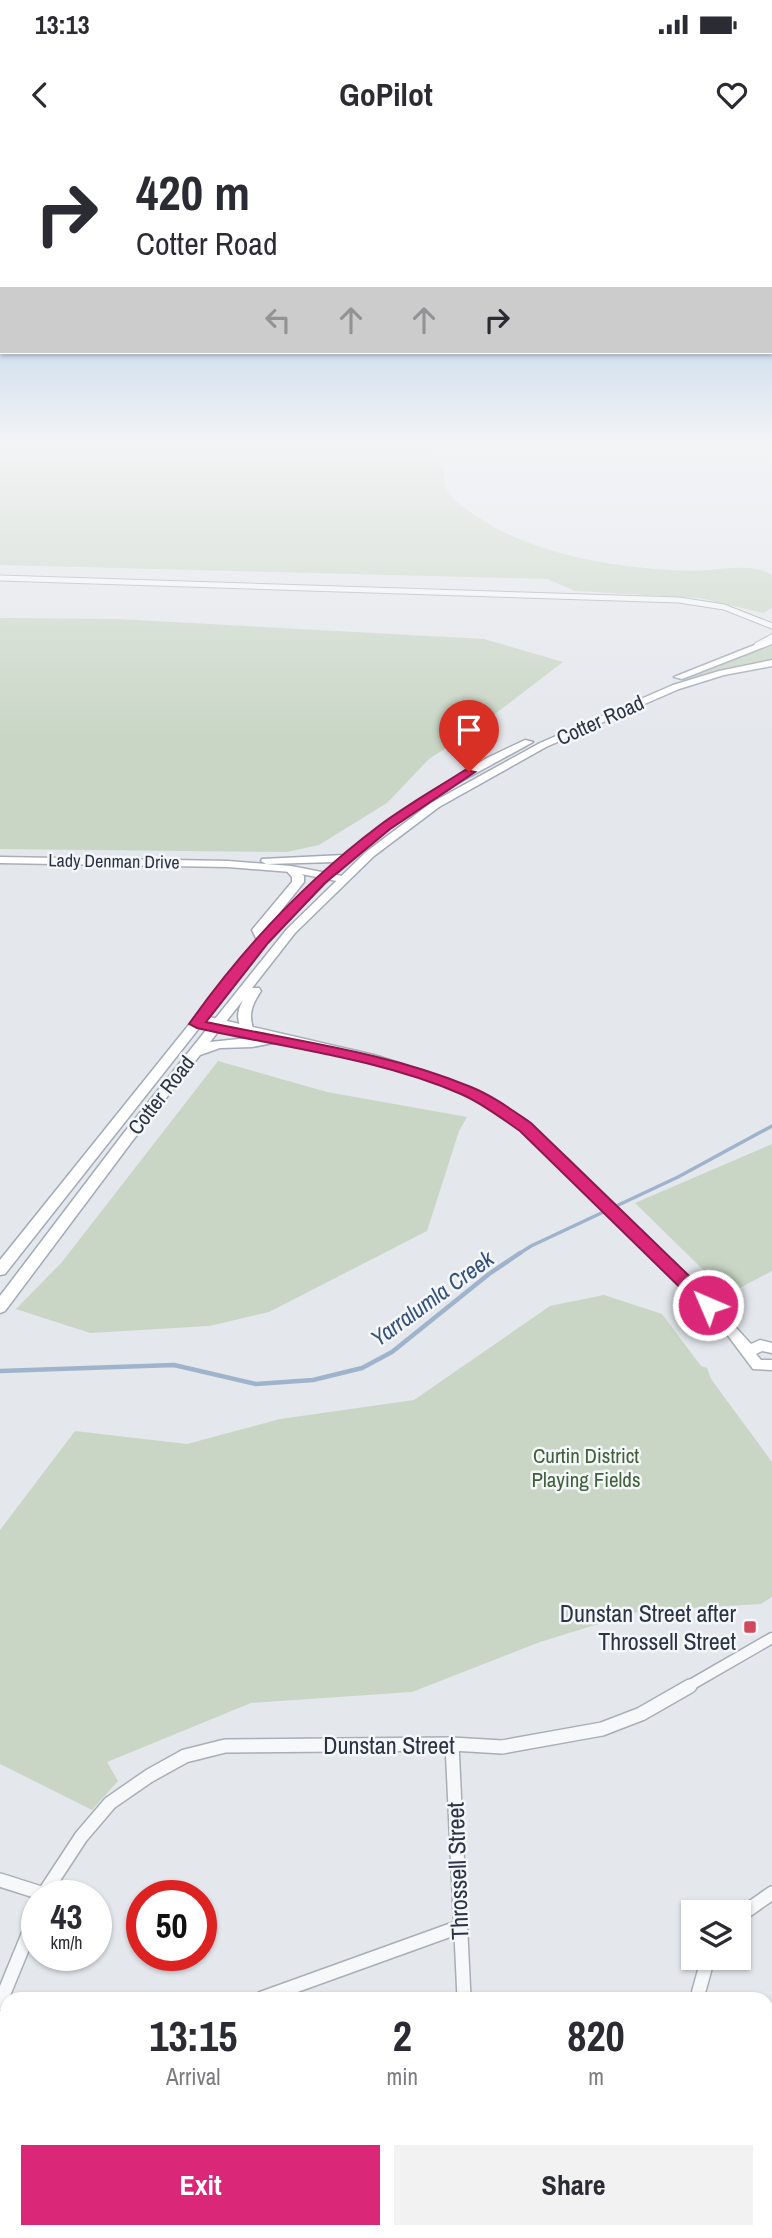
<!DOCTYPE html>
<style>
:root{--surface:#fff;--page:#f2f2f3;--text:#2b2b33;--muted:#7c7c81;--accent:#db2777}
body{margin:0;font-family:"Archivo Narrow",sans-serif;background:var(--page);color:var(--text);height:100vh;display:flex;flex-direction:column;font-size:26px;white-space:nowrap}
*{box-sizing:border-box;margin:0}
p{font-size:23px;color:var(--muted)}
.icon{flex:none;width:38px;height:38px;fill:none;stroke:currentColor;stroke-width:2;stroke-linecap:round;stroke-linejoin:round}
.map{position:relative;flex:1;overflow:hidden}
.side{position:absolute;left:0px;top:1852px;width:774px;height:247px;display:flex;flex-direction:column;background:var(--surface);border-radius:21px 21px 0 0;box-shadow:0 2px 5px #0004}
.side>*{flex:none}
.hud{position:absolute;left:0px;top:0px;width:774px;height:214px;box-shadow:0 2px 5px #0004;background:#fff;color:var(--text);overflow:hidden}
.controls{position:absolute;left:681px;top:1760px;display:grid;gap:14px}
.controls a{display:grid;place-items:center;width:70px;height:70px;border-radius:0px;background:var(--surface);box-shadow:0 2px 5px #0004;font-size:35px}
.speed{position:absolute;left:21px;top:1740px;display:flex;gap:14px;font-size:35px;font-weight:700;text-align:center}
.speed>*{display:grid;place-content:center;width:91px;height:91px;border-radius:50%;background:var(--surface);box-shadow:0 2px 5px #0004;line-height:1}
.speed small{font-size:18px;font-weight:400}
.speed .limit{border:10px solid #d22;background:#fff;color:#111}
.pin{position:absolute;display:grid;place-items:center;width:60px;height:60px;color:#fff;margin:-72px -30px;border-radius:50% 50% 50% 0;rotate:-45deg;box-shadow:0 0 7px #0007}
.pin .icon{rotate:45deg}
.me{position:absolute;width:77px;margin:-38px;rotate:315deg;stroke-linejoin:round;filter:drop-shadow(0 0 5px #0008)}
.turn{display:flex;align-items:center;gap:24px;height:147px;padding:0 21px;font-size:32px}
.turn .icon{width:91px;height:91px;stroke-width:2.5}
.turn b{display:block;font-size:49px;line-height:60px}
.lanes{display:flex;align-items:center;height:66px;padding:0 21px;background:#0003;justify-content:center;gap:35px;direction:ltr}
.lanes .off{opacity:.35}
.eta{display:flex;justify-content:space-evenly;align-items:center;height:119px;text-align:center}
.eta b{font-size:42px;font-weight:700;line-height:49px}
.button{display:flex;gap:14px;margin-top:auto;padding:14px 21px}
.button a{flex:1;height:80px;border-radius:0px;background:var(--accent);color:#fff;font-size:28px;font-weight:700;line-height:80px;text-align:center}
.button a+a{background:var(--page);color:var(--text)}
.status{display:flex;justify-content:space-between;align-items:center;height:49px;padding:0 35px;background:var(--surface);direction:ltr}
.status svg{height:19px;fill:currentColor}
header{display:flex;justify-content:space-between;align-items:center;height:91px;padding:0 21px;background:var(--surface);font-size:32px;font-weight:700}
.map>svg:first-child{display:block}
.green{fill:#c9d6c5}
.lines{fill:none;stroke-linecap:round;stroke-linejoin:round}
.stream-far1{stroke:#9fb4cc;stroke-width:3.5}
.stream{stroke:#9fb4cc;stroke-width:4.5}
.street-far2-casing{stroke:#a9aeb7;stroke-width:7}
.street-far1-casing{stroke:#a9aeb7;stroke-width:13}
.street-casing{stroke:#a9aeb7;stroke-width:16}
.secondary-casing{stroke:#a9aeb7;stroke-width:3}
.primary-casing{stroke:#a3abb8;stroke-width:3}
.street-far2{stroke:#f7f8fa;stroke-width:5}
.street-far1{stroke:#f7f8fa;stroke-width:10}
.street{stroke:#f7f8fa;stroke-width:13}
.secondary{fill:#fff;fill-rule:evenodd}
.primary{fill:#fff;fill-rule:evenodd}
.route{fill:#db2777;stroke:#8e194d;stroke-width:2}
.poi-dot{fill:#d1495b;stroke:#f4f6f9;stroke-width:2.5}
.labels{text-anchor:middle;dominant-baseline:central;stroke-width:5;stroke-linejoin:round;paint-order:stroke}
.far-street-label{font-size:18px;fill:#2b3445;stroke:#f4f6f9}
.street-label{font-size:21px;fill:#2b3445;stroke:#f4f6f9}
.park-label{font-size:21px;fill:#3f6138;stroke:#f4f6f9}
.water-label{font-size:23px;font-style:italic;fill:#34527a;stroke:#f4f6f9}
.near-poi-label{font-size:24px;fill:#2b3445;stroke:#f4f6f9;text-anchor:end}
.near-street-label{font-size:24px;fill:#2b3445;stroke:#f4f6f9}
</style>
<div class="status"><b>13:13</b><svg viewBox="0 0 49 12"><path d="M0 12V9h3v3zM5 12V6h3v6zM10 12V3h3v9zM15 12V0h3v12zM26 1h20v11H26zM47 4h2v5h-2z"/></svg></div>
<header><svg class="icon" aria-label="back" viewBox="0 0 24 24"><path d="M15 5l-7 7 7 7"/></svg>GoPilot<svg class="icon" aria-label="heart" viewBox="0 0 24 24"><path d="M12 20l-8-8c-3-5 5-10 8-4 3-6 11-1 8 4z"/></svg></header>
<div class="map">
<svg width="772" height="2098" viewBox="0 0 772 2098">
<rect width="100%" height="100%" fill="#e4e7ec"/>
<g class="green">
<path d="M0,302h428l5,19 11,6c1,7 -1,14 2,21 5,11 17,19 27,26 61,42 142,54 215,57 25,1 63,-10 84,4v33l-9,5 -63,-15 -125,-7 -28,-12 -547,-14z"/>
<polygon points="0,478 118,479 484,499 563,522 479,586 429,619 387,663 319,705 287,712 0,709"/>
<polygon points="772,506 772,520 740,526 668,547 719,524"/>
<polygon points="218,921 327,952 467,977 459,991 427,1091 269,1172 209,1186 90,1193 16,1169 62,1122"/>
<polygon points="772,1004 772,1131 728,1154 635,1063"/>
<polygon points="604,1155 662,1174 701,1226 707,1228 711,1239 772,1322 772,1457 761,1464 641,1471 540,1502 412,1552 251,1563 107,1622 118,1641 92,1670 0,1624 0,1390 75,1291 187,1304 280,1279 414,1260 550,1166"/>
</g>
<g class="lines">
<polyline class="stream-far1" points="517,1115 531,1106 678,1037 772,986"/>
<polyline class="stream" points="0,1231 174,1225 256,1244 313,1240 362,1228 392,1212 489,1134 520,1113"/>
<defs>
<g id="street-far2">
<polyline points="477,304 479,302"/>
<polyline points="0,438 679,460 724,467 772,486"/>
<polyline points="757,505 772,497"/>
</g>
<polyline id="street-far1" points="687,1547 772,1498"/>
<g id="street">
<polyline points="452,1604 464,1858"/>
<polyline points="0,1740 44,1754"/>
<polyline points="43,1755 81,1697 110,1663 149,1636 185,1616 225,1606 452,1604 502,1607 602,1589 641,1574 690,1546"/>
<polyline points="738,1777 772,1753"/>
<polyline points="262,1858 459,1787"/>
<polyline points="697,1858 708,1818"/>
<polyline points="0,1863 37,1773"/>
<polyline points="0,1951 7,1960"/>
<polyline points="766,2035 772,2041"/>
<polyline points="355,2098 360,2091"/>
</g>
<g id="secondary">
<polygon points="0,717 228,721 291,726 342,736 347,739 342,742 291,732 228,727 0,723"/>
<polygon points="201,875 374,915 440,936 492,959 531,986 567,1018 688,1136 751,1204 760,1200 772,1203 772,1213 762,1211 756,1214 761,1220 772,1220 772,1230 753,1229 729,1197 696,1160 559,1024 523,991 484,964 432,941 366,920 197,880 196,878 197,876"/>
</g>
<g id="primary">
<polygon points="772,498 772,504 682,539 674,537"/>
<path d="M772,520v6l-48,9 -45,14 -133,58 -107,60 -65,49 -79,77 -43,55h7l2,3c-8,12 -13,22 -8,37l-2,3h-8c-7,-11 -6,-20 0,-31l-33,42 59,-6 6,4 -2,3 -21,4 -32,1 -20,7 -67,85 -128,171 -5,2v-17l123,-162 164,-205 79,-77 65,-49 109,-60 133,-58 46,-14z"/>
<polygon points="525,600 533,602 458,643 389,689 325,743 267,802 5,1134 0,1135 0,1120 257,800 252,790 292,742 292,737 285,729 287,727 295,727 304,736 304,742 265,791 336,722 266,724 261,721 262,719 344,715 416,661 487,618"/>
</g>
</defs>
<use href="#street-far2" class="street-far2-casing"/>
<use href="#street-far1" class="street-far1-casing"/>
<use href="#street" class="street-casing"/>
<use href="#secondary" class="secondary-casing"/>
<use href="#primary" class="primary-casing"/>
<use href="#street-far2" class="street-far2"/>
<use href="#street-far1" class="street-far1"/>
<use href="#street" class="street"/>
<use href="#secondary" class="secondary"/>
<use href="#primary" class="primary"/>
</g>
<linearGradient id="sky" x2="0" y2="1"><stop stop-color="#8bb4dd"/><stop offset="0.51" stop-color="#f3f4f6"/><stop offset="1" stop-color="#f3f4f6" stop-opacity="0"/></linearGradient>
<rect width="772" height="596" fill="url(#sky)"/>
<path class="route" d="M465,630l10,2 -85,57 -65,54 -57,60 -62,79c89,19 180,30 265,65 22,9 41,23 60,36l183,177 3,5 -3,4h-12l-182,-178c-19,-13 -38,-28 -59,-37 -84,-36 -176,-46 -264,-66l-8,-4c53,-75 118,-144 191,-199 27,-20 57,-37 85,-55z"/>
<rect class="poi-dot" x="743" y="1480" width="14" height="14" rx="3.5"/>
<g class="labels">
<g class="far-street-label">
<text transform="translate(114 721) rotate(1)">Lady Denman Drive</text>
</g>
<g class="street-label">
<text transform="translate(600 580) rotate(-24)">Cotter Road</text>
<text transform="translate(161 955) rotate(-52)">Cotter Road</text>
</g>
<g class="park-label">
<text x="586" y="1315">Curtin District<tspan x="586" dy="24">Playing Fields</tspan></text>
</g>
<g class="water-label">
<text transform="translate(432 1158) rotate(-36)">Yarralumla Creek</text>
</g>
<g class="near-poi-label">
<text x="736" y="1473">Dunstan Street after<tspan x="736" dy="28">Throssell Street</tspan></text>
</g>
<g class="near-street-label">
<text x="389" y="1605">Dunstan Street</text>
<text transform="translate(457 1731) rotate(-92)">Throssell Street</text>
</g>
</g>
</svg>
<div class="controls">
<a><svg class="icon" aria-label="layers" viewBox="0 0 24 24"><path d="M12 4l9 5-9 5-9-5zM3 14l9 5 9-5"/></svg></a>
</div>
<div class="speed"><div>43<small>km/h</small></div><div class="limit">50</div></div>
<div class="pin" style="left:469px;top:632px;background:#d93025"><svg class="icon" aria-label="arrive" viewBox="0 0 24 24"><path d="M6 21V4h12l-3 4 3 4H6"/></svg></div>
<svg class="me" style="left:708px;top:1165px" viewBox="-20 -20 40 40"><circle r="17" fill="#db2777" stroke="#fff" stroke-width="3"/><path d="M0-11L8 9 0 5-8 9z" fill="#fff"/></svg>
<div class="hud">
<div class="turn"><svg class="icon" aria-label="right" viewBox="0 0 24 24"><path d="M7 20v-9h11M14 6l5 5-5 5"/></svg><div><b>420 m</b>Cotter Road</div></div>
<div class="lanes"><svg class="icon off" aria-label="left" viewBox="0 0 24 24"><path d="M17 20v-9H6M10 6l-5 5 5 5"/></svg><svg class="icon off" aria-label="ahead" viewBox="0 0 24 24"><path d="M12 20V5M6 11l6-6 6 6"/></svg><svg class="icon off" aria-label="ahead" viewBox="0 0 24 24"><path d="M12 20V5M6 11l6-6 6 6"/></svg><svg class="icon" aria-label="right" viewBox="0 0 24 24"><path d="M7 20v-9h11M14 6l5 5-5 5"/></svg></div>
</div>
<section class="side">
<div class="eta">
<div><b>13:15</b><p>Arrival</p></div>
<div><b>2</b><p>min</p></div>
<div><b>820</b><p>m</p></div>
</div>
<div class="button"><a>Exit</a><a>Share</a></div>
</section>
</div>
